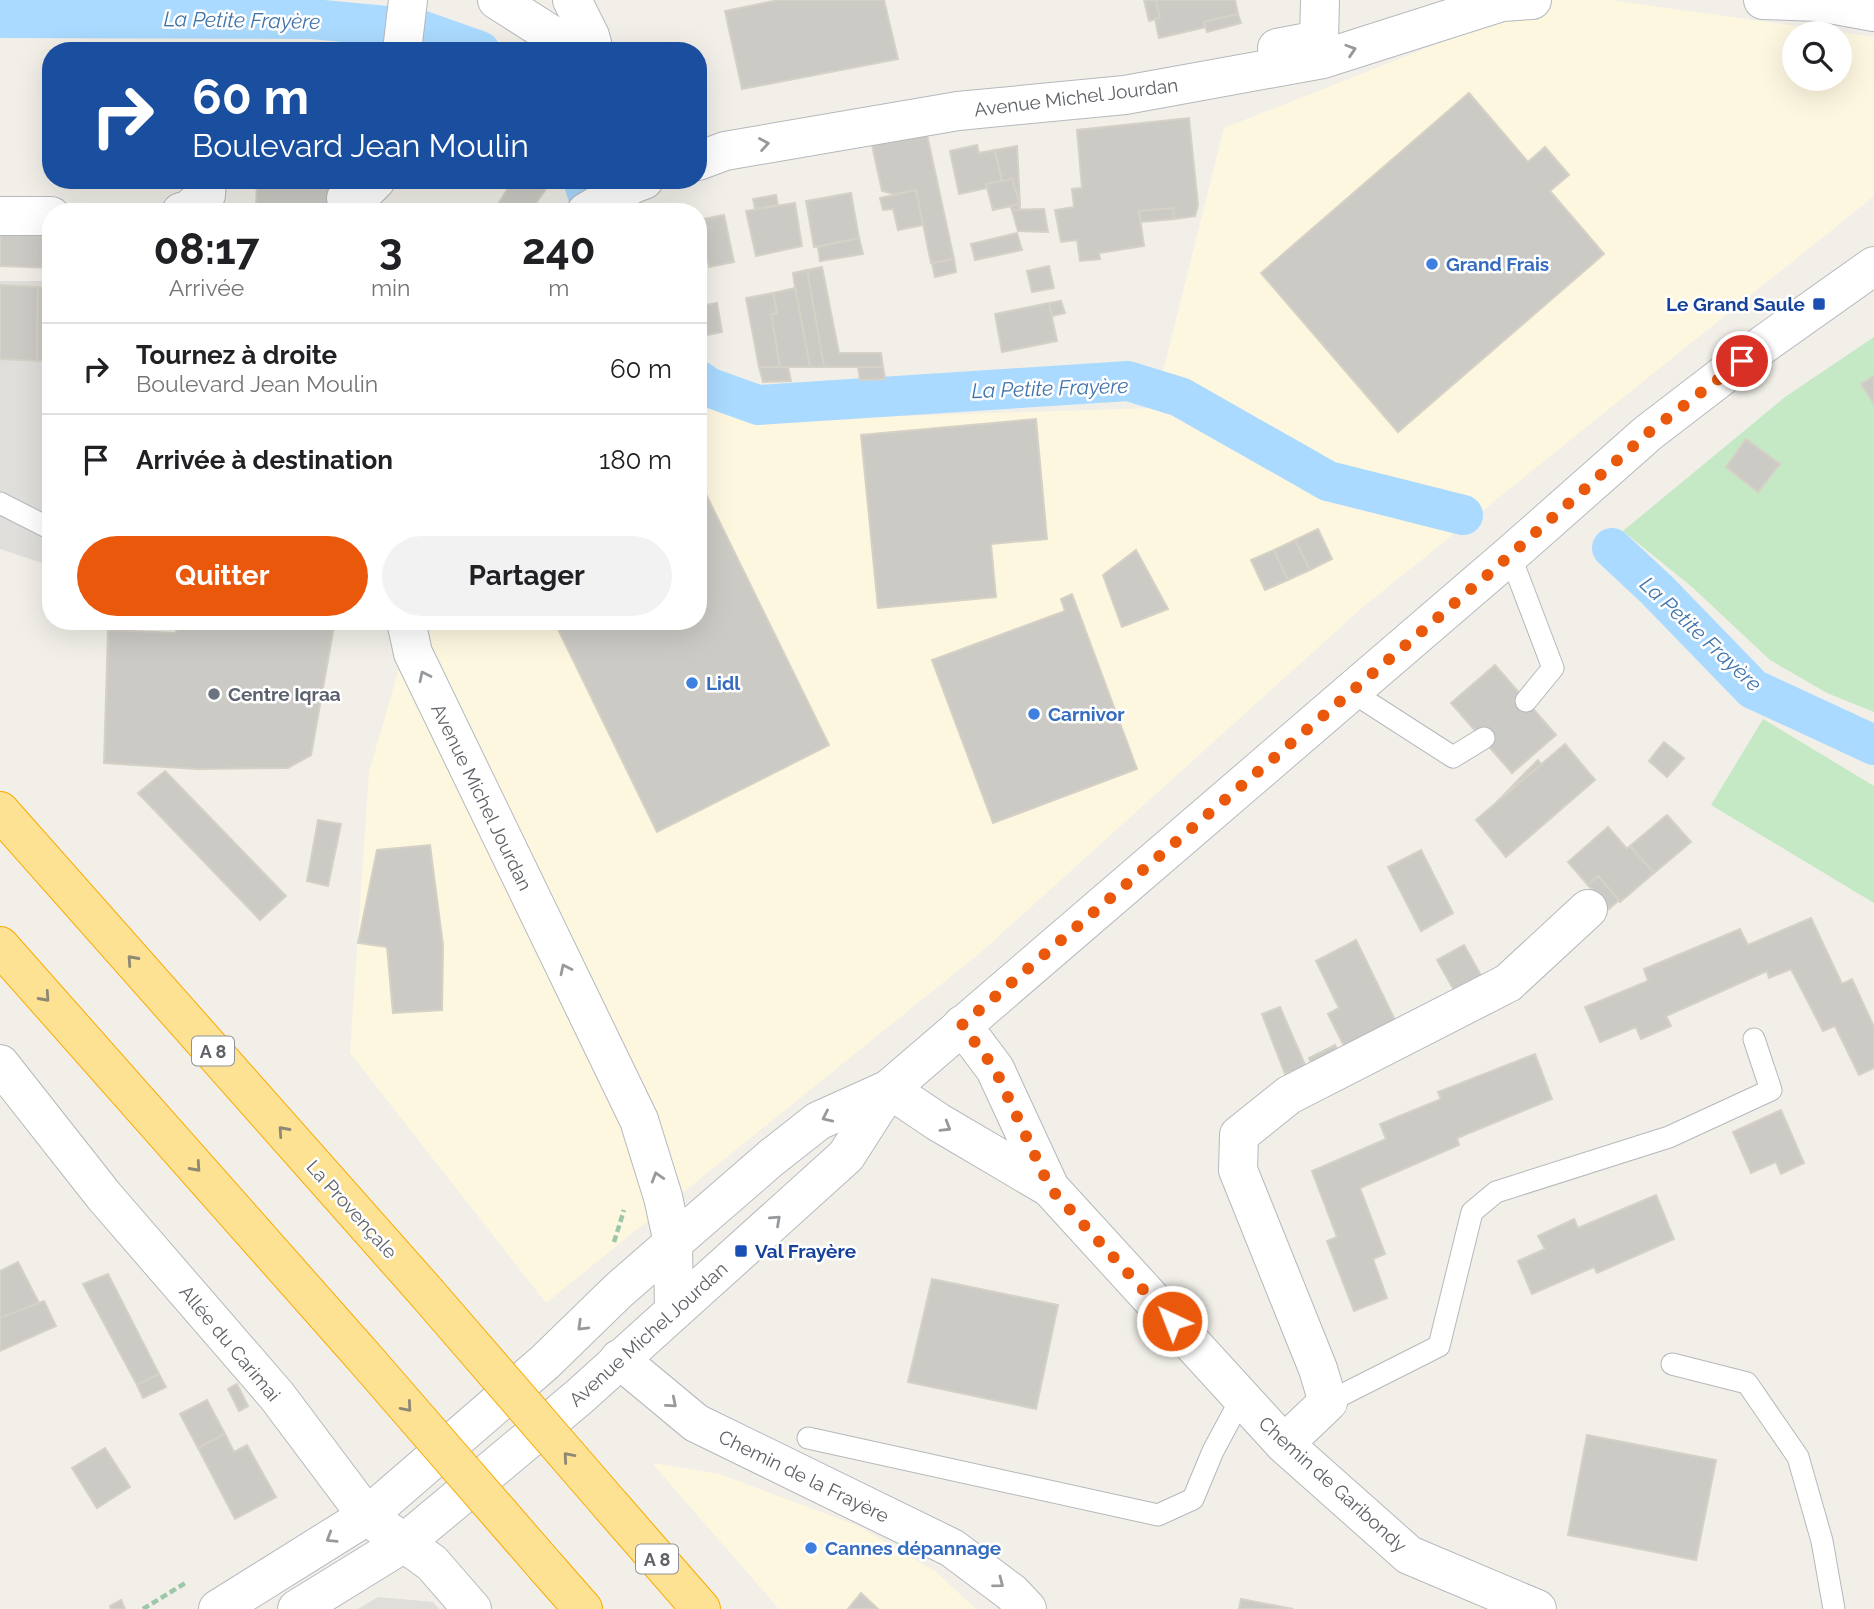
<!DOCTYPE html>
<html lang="fr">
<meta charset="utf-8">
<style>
:root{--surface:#fff;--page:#f2f2f2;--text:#202124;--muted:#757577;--line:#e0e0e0;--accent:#ea580c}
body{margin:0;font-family:Raleway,sans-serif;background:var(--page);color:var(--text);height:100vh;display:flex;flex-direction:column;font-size:26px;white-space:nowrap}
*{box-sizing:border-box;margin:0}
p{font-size:23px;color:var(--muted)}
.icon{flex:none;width:38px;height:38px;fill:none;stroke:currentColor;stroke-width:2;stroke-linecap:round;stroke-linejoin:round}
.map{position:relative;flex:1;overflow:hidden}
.sheet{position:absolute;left:42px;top:203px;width:665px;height:427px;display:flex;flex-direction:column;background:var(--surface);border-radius:28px;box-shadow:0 7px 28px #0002}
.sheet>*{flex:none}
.banner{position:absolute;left:42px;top:42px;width:665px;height:147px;border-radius:28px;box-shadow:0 7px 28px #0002;background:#1a4fa0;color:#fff;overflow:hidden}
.buttons{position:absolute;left:1782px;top:21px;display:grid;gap:14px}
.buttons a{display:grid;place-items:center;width:70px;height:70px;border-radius:50%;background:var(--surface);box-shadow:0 7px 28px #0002;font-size:35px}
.pin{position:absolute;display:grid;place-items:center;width:60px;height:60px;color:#fff;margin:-30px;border:4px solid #fff;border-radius:50%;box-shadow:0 2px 7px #0007}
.me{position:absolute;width:77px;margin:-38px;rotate:317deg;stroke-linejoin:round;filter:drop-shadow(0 0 5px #0008)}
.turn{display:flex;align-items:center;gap:24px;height:147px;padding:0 35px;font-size:32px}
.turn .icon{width:91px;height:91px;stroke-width:2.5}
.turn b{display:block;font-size:49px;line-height:60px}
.eta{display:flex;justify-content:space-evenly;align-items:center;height:119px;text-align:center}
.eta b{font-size:42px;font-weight:700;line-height:49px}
.cta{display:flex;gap:14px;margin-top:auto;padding:14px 35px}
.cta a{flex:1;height:80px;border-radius:42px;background:var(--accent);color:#fff;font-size:28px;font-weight:700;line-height:80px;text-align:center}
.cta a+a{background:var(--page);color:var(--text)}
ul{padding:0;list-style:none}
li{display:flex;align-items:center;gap:21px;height:91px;padding:0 35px;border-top:2px solid var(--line)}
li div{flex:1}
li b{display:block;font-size:26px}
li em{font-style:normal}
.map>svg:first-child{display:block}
.commercial{fill:#fef7e0;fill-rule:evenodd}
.industrial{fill:#e0deda}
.green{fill:#c5e8c5}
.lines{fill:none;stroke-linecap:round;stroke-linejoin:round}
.canal{stroke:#aadaff;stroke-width:40}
.building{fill:#cccac5;stroke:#d6d1c6;stroke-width:2}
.lane-casing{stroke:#b5b8bc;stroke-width:23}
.street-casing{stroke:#b5b8bc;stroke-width:40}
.secondary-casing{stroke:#b6babf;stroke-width:40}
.highway-casing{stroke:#f9ab00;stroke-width:40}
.path{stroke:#9cc7a9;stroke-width:4.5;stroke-dasharray:7 3.5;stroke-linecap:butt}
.lane{stroke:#fff;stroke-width:21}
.street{stroke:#fff;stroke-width:38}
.secondary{stroke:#fff;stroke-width:38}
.highway{stroke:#fde293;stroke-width:38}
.highway-bridge-casing{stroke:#f9ab00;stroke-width:40;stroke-linecap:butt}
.highway-bridge{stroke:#fde293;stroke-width:38}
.oneway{stroke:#979a9d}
.oneway2{stroke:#8e8975}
.route{stroke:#ea580c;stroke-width:12;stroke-dasharray:0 21.6}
.shop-dot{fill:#3f7fe0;stroke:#fff;stroke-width:2.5}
.transit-dot{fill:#1a4fb4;stroke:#fff;stroke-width:2.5}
.worship-dot{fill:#6b7280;stroke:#fff;stroke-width:2.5}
.labels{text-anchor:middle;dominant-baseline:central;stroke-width:5;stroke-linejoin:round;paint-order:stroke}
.shield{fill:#fff;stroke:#8f9295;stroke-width:2}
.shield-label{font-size:18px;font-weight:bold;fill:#5f6368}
.street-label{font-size:19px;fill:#5f6368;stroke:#fff}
.shop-label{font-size:19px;font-weight:bold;fill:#366cbe;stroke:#fff;text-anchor:start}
.transit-label{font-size:19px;font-weight:bold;fill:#164399;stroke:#fff;text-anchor:end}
.worship-label{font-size:19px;font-weight:bold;fill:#5b616d;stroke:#fff;text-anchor:start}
.water-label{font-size:21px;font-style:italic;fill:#4174aa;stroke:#fff}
</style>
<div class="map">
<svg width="1874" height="1609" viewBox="0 0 1874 1609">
<rect width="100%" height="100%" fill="#f1efe8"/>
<g class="commercial">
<path d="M1549,0h61l264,37v159l-510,410 -383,346 -435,351 -196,-250 19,-281 44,-151h285v-222l49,22 407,-13 70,-280zM1794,33h45v46h-45z"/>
<polygon points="652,1463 719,1474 858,1526 935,1571 976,1609 779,1609"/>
</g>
<g class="industrial">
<polygon points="0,281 51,281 51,566 0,549"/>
<polygon points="378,1597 433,1602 439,1609 358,1609"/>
</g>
<g class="green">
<polygon points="1874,337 1874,712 1827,693 1770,660 1692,587 1623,531 1785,397"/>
<polygon points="1763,719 1874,786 1874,903 1711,805"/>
</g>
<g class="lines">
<g class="canal">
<polyline points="0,18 313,19 418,29 480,51"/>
<polyline points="583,180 593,212"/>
<polyline points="698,380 708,387 758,405 1128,381 1180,397 1328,481 1463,515"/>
<polyline points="1612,548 1657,590 1753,689 1874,745"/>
</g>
</g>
<g class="building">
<polygon points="778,0 884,0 898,59 742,89 725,11"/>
<polygon points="1144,0 1156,0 1160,18 1149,21"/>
<polygon points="1156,0 1235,0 1238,14 1204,22 1206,27 1159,38 1155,19 1160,18"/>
<polygon points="1238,14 1241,23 1207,32 1204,22"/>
<polygon points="1469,93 1528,162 1545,147 1569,175 1550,191 1604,254 1398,432 1261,273"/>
<polygon points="1189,118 1198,205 1195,216 1174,219 1173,208 1139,211 1144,246 1099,253 1100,259 1080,261 1077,240 1061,242 1055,210 1074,207 1072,189 1082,188 1077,130"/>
<polygon points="927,135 954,259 931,263 916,190 894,194 882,191 872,145"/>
<polygon points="977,145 979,153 995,150 1002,181 986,184 987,188 959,194 950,151"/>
<polygon points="1017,146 1020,204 1012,179 1002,181 995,150"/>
<polygon points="1012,179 1020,204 993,210 986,184"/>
<polygon points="257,180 283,181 366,180 339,212 256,212"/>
<polygon points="513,180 552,180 530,212 486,212 491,204 497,206"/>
<polygon points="916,190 923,225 898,230 893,209 883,210 880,198"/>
<polygon points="851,193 859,238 814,247 806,201"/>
<polygon points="776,195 778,205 755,209 753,199"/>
<polygon points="795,203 802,246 756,256 746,211"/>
<polygon points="1020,204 1020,210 1012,210 1010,206"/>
<polygon points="1173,208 1174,219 1141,222 1139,211"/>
<polygon points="1044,209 1048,232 1018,231 1012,210"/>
<polygon points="724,215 734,262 709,267 705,247 698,248 698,220"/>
<polygon points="0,232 51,235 51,268 0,266"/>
<polygon points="1017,233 1022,250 975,260 971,244"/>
<polygon points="859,238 863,254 820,261 818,247"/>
<polygon points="954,259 956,272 935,277 932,263"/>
<polygon points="1049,266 1054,288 1032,292 1027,271"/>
<polygon points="822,267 839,353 881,353 883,367 824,367 807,270"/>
<polygon points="807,270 824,367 810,367 795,288 793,273"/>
<polygon points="698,272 705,305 717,303 722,332 698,337"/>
<polygon points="0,285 38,287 37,361 0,359"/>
<polygon points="38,287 51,288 51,361 37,361"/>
<polygon points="795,288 810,367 780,367 771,314 777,313 773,293"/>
<polygon points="773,293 777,313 771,314 780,367 759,367 746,298"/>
<polygon points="1061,301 1065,313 1052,316 1049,303"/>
<polygon points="1049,303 1057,341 1002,352 995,314"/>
<polygon points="759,367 788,367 791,381 763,382"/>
<polygon points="858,367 883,367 885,379 860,380"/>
<polygon points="1874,376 1874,404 1861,384"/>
<polygon points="1036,419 1047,539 991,544 996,597 878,608 861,435"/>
<polygon points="1746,439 1780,464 1758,492 1726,467"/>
<polygon points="698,478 829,745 657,832 554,621 698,621"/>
<polygon points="1318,529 1332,559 1310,570 1295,540"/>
<polygon points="1295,540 1310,570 1288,580 1274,550"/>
<polygon points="1136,550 1168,609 1122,627 1103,575"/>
<polygon points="1274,550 1288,580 1265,590 1251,560"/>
<polygon points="1072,594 1137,769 993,823 932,660 1065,611 1061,599"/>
<polygon points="178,621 335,621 311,755 288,768 197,769 104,763 108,630 176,633"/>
<polygon points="1495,665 1556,735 1512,773 1451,703"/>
<polygon points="1664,742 1684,758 1667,777 1649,761"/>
<polygon points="1565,744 1595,780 1506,857 1476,820"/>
<polygon points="1538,760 1541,764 1497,802 1527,771"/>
<polygon points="165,771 286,896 260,920 138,793"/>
<polygon points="1667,815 1691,842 1654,873 1630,846"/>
<polygon points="318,820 341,824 328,886 307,881"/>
<polygon points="1608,827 1627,849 1630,846 1654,873 1620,902 1598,876 1588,885 1568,862"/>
<polygon points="430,845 443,945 442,1010 393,1013 387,947 358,943 377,850"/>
<polygon points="1421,850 1453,913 1421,931 1388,867"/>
<polygon points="1598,876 1619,900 1609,909 1588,885"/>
<polygon points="1811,918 1842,984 1852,979 1874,1027 1874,1068 1859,1075 1835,1026 1823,1031 1791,969 1769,978 1767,971 1666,1016 1671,1026 1641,1039 1636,1027 1600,1042 1585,1007 1648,981 1644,969 1740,929 1748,945"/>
<polygon points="1356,940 1395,1020 1344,1046 1328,1014 1339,1008 1316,961"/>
<polygon points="1464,945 1482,977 1455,992 1437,960"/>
<polygon points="1280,1007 1306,1067 1285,1074 1262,1014"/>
<polygon points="1335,1045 1341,1057 1314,1070 1309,1058"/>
<polygon points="1535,1054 1552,1099 1457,1138 1459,1145 1360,1188 1385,1254 1373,1259 1387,1298 1354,1311 1327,1241 1337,1237 1312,1171 1386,1139 1380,1124 1441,1099 1438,1092"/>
<polygon points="1781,1110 1804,1163 1781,1174 1776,1162 1751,1173 1733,1132"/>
<polygon points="1656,1195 1674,1239 1597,1273 1594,1267 1532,1294 1518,1261 1545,1249 1538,1236 1574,1219 1578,1228"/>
<polygon points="18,1262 39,1303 0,1318 0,1271"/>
<polygon points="108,1274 159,1374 137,1385 83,1284"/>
<polygon points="932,1279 1058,1305 1036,1409 908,1382"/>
<polygon points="44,1301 56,1326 0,1351 0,1318"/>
<polygon points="159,1374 166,1387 143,1398 137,1385"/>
<polygon points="237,1384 248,1406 239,1411 228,1389"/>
<polygon points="207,1400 225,1434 198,1448 180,1414"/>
<polygon points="225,1434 234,1452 247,1445 276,1497 235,1519 198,1448"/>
<polygon points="1587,1435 1716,1460 1696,1560 1568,1535"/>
<polygon points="105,1448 130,1487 97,1508 72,1468"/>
<polygon points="861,1593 878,1609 848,1609"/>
<polygon points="1241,1599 1293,1609 1239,1609"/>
<polygon points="121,1600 125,1609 111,1609 110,1606"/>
</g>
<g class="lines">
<defs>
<g id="lane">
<polyline points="0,503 51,529"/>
<polyline points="1510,555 1553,668 1526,701"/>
<polyline points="1352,692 1453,757 1484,738"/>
<polyline points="1672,1364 1747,1383 1798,1457 1822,1541 1834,1609"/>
<polyline points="1328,1402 1439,1346 1472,1212 1496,1192 1669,1137 1771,1090 1754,1039"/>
<polyline points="808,1438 1158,1515 1193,1499 1213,1451 1242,1397"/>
</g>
<g id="street">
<polyline points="497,0 577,51"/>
<polyline points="572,0 590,36 594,51"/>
<polyline points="1763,0 1819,2 1874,12"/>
<polyline points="1277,48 1319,40 1320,0"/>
<polyline points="402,51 408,0"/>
<polyline points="698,161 725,151 958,111 1125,95 1323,59 1502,2 1532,0"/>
<polyline points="346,198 363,193 376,180"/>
<polyline points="181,212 188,210 206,195 207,180"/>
<polyline points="586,212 633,184 644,180"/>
<polyline points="0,216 51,216"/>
<polyline points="406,621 413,653 639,1120 663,1197 673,1243 674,1311"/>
<polyline points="962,1025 995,1069 1050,1188"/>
<polyline points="0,1064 104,1196 277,1396 367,1516 432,1563 472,1609"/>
<polyline points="889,1089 938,1122 1050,1188 1284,1444 1409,1555 1537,1609"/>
<polyline points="619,1359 696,1423 952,1548 1012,1593 1027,1609"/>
<polyline points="1284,1444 1328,1402 1318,1369 1238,1170 1239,1135 1289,1095 1508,983 1588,909"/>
</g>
<g id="secondary">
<polyline points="218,1609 367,1516 545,1362 618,1291 673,1243 771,1158 818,1121 889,1089"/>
<polyline points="297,1609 404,1543 579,1397 846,1156 889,1089 1510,555 1648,433 1764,344 1874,266"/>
</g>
<g id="highway">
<polyline points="0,811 426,1292"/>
<polyline points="0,946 362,1355"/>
<polyline points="613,1508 701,1609"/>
<polyline points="547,1568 583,1609"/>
</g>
</defs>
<use href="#lane" class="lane-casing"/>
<use href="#street" class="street-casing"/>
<use href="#secondary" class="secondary-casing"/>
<use href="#highway" class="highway-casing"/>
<g class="path">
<polyline points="614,1242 624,1210"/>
<polyline points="143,1609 187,1582"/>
</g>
<use href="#lane" class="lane"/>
<use href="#street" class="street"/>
<use href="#secondary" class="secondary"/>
<use href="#highway" class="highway"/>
<defs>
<g id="highway-bridge">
<polyline points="426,1292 613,1508"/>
<polyline points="362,1355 547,1568"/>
</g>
</defs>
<use href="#highway-bridge" class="highway-bridge-casing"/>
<use href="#highway-bridge" class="highway-bridge"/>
</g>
<defs><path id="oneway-chevron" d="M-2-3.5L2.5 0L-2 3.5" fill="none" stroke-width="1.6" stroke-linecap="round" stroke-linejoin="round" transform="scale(1.75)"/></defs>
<g class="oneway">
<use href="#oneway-chevron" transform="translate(1351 50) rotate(-18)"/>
<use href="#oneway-chevron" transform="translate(764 144) rotate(-10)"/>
<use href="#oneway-chevron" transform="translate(424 676) rotate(-116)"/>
<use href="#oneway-chevron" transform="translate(565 969) rotate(-116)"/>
<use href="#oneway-chevron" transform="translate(827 1117) rotate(155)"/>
<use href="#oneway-chevron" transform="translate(946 1127) rotate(31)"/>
<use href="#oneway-chevron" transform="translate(657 1177) rotate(-107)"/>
<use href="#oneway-chevron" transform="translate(776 1220) rotate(-42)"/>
<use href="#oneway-chevron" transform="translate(582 1326) rotate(136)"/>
<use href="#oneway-chevron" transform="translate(672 1403) rotate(40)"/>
<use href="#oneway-chevron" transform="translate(331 1538) rotate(148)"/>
<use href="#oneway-chevron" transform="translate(999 1583) rotate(37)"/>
</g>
<g class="oneway2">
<use href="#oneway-chevron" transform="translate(132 960) rotate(-132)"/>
<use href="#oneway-chevron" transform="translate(45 997) rotate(48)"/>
<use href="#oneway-chevron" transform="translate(283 1131) rotate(-132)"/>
<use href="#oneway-chevron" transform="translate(196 1167) rotate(48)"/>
<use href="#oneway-chevron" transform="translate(407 1407) rotate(49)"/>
<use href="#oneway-chevron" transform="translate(568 1457) rotate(-131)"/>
</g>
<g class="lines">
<polyline class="route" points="1172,1321 1050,1188 995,1069 962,1025 1491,572 1648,433 1742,361"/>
</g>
<g class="shop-dot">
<circle cx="1432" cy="264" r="7"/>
<circle cx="692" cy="683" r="7"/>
<circle cx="1034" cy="714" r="7"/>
<circle cx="811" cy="1548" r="7"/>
</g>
<g class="transit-dot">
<rect x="1812" y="297" width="14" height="14" rx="3.5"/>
<rect x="734" y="1244" width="14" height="14" rx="3.5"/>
</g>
<circle class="worship-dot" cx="214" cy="694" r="7"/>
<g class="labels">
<g class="shield">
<rect x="192" y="1036.5" width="42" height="29" rx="5"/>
<rect x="636" y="1544.5" width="42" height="29" rx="5"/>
</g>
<g class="shield-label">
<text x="213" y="1051">A 8</text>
<text x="657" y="1559">A 8</text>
</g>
<g class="street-label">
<text transform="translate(1076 97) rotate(-7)">Avenue Michel Jourdan</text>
<text transform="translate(482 797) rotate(64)">Avenue Michel Jourdan</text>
<text transform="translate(352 1209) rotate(48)">La Provençale</text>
<text transform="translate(648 1334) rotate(-42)">Avenue Michel Jourdan</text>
<text transform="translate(230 1343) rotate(50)">Allée du Carimai</text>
<text transform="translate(804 1476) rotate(26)">Chemin de la Frayère</text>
<text transform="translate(1333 1484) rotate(42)">Chemin de Garibondy</text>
</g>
<g class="shop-label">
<text x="1446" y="264">Grand Frais</text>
<text x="706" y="683">Lidl</text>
<text x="1048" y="714">Carnivor</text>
<text x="825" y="1548">Cannes dépannage</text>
</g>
<g class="transit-label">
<text x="1805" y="304">Le Grand Saule</text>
<text x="755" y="1251" text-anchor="start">Val Frayère</text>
</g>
<g class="worship-label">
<text x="228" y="694">Centre Iqraa</text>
</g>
<g class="water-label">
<text transform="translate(242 20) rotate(1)">La Petite Frayère</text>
<text transform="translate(1050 388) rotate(-2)">La Petite Frayère</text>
<text transform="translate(1701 634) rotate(43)">La Petite Frayère</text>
</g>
</g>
</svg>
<div class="buttons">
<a><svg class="icon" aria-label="search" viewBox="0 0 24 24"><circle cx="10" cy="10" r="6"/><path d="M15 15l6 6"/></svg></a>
</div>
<div class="pin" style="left:1742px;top:361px;background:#d93025"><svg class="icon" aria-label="arrive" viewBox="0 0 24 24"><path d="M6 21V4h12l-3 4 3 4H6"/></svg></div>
<svg class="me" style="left:1172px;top:1321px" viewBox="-20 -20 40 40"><circle r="17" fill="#ea580c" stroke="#fff" stroke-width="3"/><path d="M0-11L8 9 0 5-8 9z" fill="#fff"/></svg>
<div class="banner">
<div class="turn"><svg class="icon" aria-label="right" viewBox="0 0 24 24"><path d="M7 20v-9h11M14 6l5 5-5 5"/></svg><div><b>60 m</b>Boulevard Jean Moulin</div></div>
</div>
<section class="sheet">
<div class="eta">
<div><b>08:17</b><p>Arrivée</p></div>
<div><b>3</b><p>min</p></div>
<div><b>240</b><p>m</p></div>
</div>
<ul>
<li><svg class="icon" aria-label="right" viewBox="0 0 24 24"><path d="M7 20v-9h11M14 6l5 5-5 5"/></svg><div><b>Tournez à droite</b><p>Boulevard Jean Moulin</p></div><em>60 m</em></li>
<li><svg class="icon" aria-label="arrive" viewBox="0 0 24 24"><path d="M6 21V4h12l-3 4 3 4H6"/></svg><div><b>Arrivée à destination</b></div><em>180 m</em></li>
</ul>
<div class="cta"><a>Quitter</a><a>Partager</a></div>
</section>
</div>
